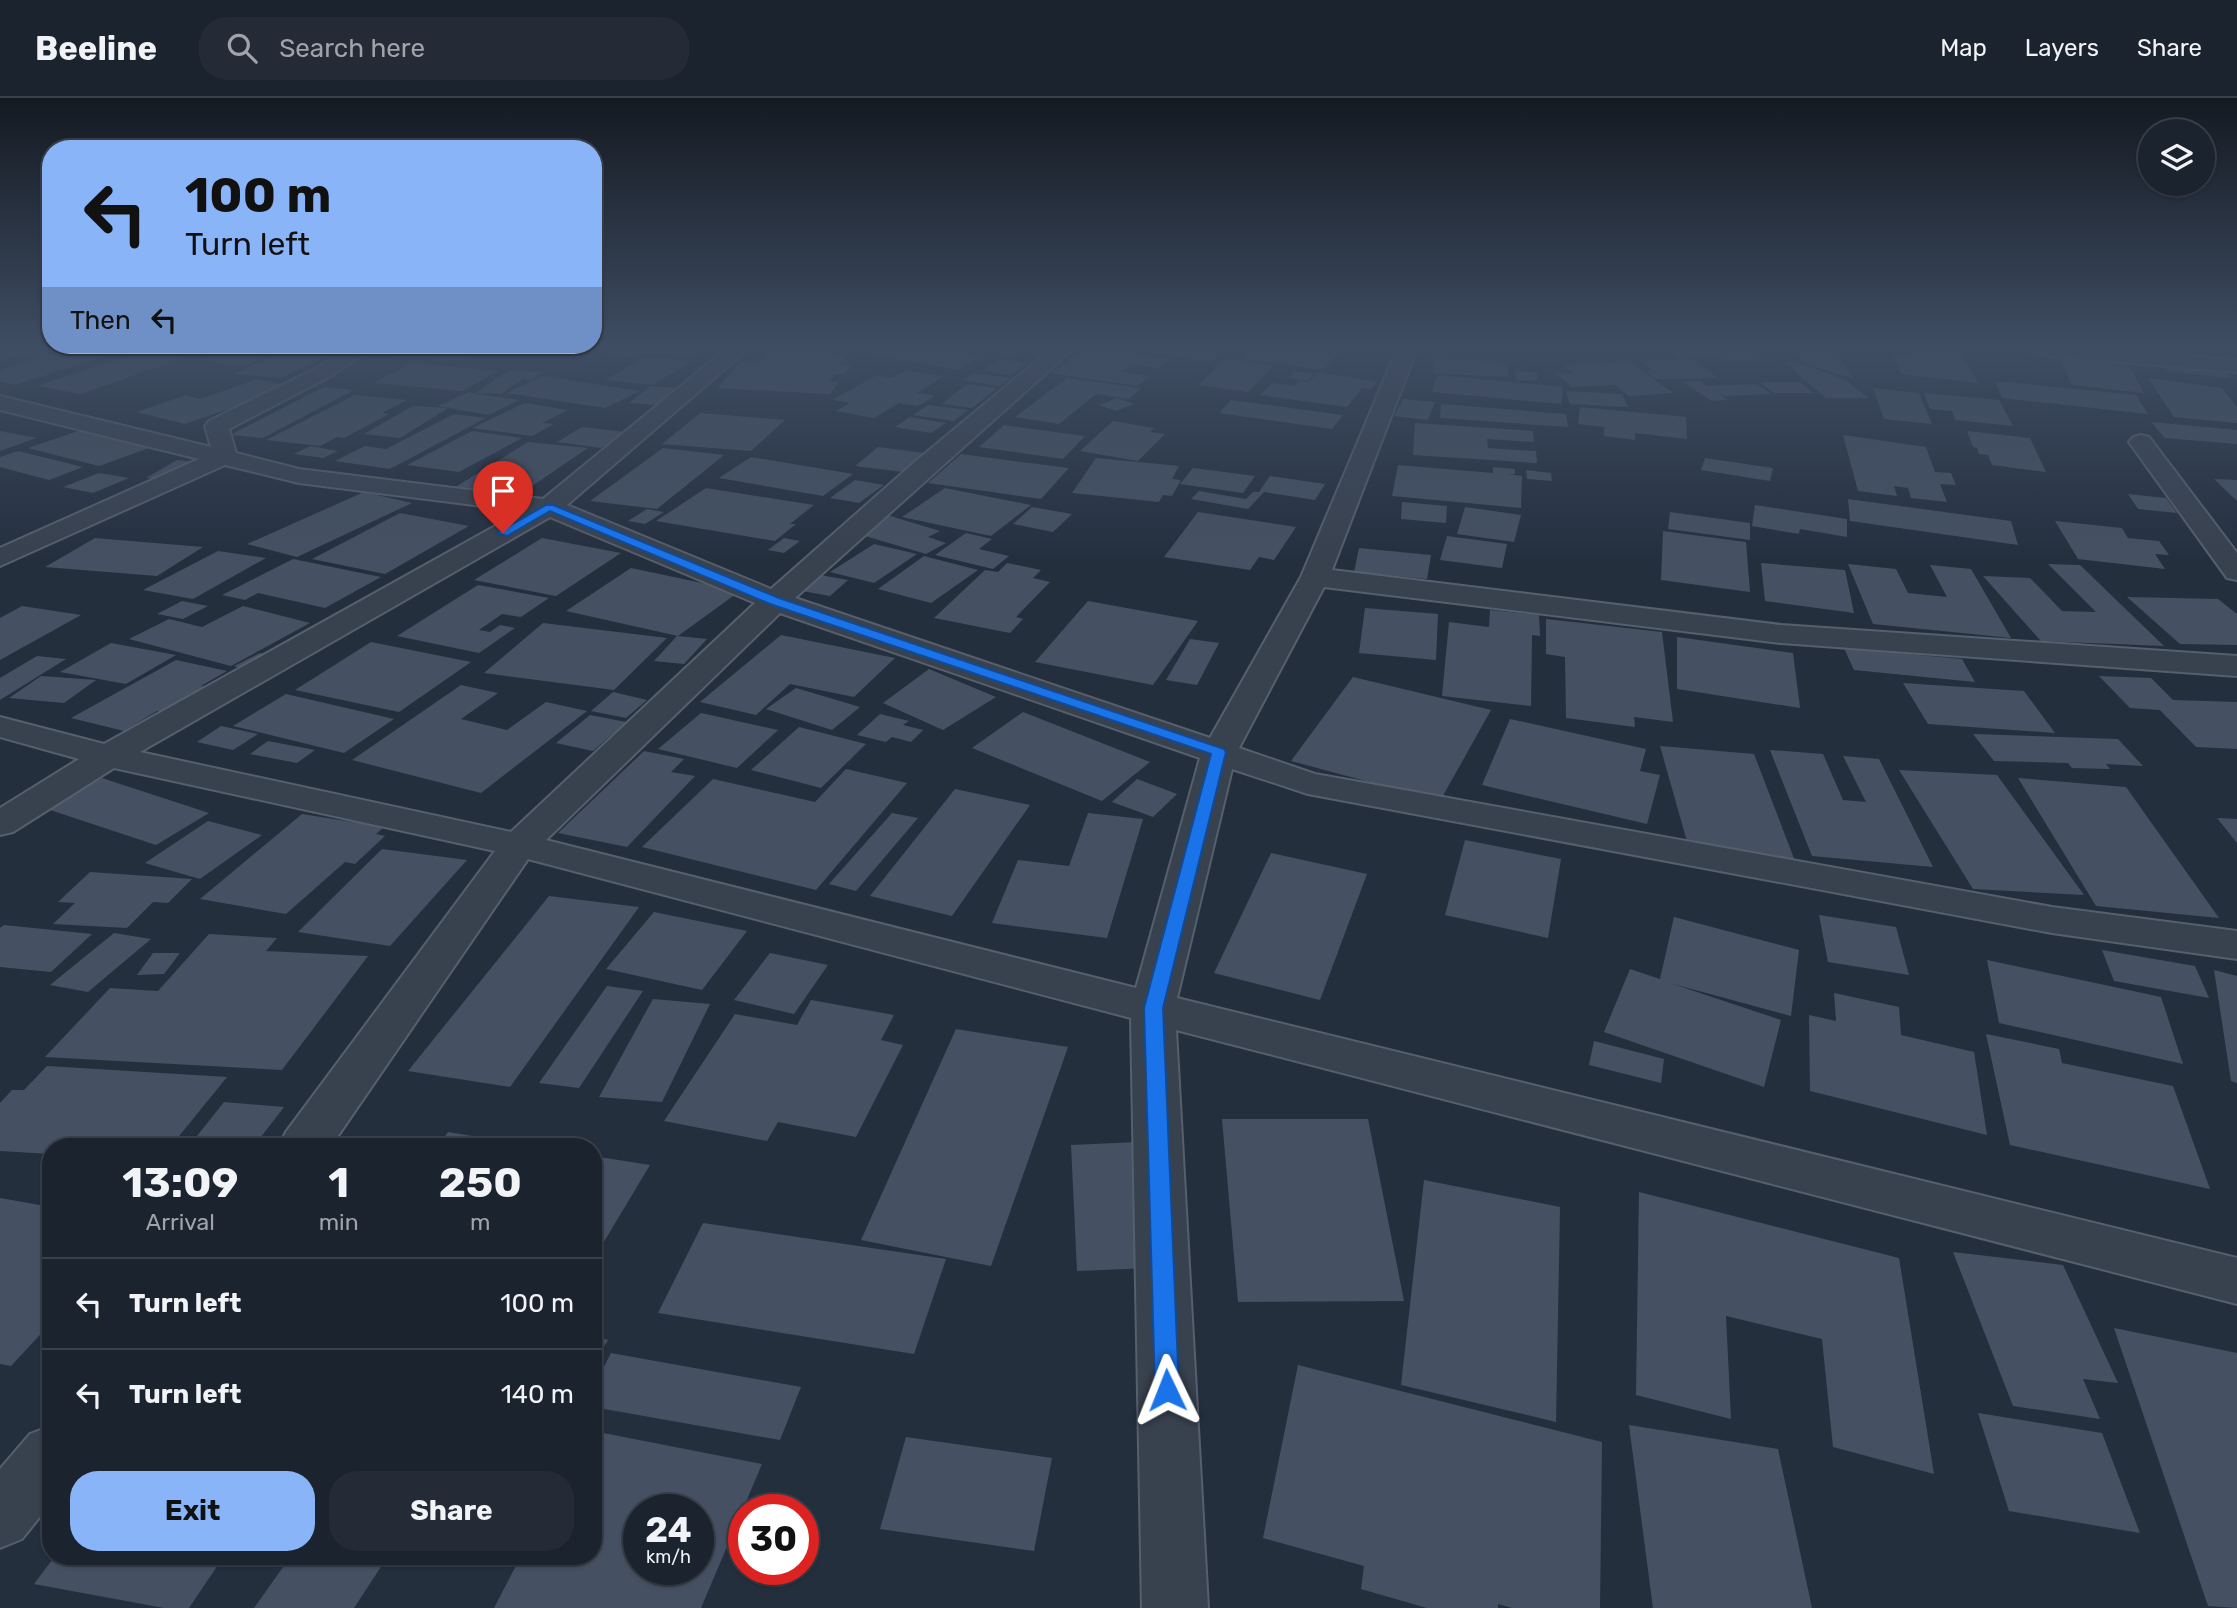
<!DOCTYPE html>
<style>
:root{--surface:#1b232e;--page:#242b36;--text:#f1f3f6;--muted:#a0a4aa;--line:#39404a;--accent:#8ab4f8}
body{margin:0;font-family:Rubik,sans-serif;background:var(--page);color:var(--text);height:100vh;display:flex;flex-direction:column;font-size:26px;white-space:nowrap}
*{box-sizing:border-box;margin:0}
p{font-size:23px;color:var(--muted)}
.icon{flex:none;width:38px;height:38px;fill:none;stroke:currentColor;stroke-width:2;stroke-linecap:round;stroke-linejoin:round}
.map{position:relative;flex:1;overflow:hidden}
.panel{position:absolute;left:42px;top:1040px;width:560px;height:427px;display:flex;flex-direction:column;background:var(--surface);border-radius:28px;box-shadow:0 2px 5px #0004,0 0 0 2px var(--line)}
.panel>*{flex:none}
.hud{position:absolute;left:42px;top:42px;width:560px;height:214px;border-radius:28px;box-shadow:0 2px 5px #0004,0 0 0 2px var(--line);background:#8ab4f8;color:#111;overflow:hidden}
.controls{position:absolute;left:2138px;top:21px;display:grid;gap:14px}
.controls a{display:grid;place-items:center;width:77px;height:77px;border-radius:50%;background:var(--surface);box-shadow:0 2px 5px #0004,0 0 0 2px var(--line);font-size:35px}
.speed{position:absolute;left:623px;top:1396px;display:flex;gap:14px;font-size:35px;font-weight:700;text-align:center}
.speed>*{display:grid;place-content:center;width:91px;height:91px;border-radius:50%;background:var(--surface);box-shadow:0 2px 5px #0004,0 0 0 2px var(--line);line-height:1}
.speed small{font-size:18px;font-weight:400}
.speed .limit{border:10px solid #d22;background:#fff;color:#111}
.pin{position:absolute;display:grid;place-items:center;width:60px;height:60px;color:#fff;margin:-72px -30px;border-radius:50% 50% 50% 0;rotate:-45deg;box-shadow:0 0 7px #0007}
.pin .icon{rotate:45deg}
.me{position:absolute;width:77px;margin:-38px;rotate:358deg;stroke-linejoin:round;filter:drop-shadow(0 0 5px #0008)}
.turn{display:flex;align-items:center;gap:24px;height:147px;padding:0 28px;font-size:32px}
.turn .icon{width:91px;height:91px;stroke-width:2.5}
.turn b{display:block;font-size:49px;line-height:60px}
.then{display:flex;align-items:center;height:66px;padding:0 28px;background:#0003;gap:14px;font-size:26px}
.eta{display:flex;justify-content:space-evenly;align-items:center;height:119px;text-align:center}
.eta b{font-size:42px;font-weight:700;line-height:49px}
.button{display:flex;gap:14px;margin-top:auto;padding:14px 28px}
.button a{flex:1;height:80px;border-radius:28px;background:var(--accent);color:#111;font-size:28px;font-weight:700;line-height:80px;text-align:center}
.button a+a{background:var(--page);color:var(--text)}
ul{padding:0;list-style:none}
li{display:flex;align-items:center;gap:21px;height:91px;padding:0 28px;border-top:2px solid var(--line)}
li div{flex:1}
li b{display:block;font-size:26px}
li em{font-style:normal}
header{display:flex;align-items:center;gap:42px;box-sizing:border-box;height:98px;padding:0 35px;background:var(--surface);border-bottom:2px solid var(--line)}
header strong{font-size:33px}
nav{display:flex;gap:38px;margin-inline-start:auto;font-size:24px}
.search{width:490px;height:63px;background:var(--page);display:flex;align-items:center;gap:18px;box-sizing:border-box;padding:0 24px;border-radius:28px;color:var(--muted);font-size:26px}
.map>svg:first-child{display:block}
.building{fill:#455162;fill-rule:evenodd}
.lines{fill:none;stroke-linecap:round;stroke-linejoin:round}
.minor-casing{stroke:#565f6c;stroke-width:4}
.minor{fill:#38414e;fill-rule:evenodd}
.route{fill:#1a73e8;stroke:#114b97;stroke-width:2}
</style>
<header>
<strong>Beeline</strong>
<div class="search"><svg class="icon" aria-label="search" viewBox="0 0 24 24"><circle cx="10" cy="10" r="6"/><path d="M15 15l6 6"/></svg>Search here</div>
<nav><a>Map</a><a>Layers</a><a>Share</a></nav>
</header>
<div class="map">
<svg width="2237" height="1510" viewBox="0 0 2237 1510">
<rect width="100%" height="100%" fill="#242f3e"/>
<g class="building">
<polygon points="34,251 127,251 15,287 0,284 0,272 40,259 19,255"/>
<polygon points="158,251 202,251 196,254 158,253"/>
<polygon points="227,251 229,251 270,258 238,269 196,261"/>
<polygon points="288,251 341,251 281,280 234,276"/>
<polygon points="399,251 487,251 465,263 386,258"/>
<polygon points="616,251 704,251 690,259 621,253 642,256 633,261 603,257"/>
<polygon points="768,251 836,252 832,257 846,257 840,266 814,266 852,267 845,276 834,276 829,283 839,284 830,296 718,290 740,264 757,265"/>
<polygon points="841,251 937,251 982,258 959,272"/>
<polygon points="981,251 1024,251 1012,258"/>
<polygon points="1087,251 1100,251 1171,261 1159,270 1132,266 1122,274 1150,278 1137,288 1051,275"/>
<polygon points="1122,251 1226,251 1211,264"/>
<polygon points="1249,251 1315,251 1339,254 1323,272 1238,260"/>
<polygon points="1672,251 1753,251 1763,262 1679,260"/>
<polygon points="1791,251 1833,251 1853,280 1808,267"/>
<polygon points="1908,251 1960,255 1979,285 1902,276 1892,256 1912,258"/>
<polygon points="145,252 187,259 80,296 37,288"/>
<polygon points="647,258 693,263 652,287 605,282"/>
<polygon points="2059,259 2129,267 2144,295 2072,287"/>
<polygon points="1433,260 1507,264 1509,279 1433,275"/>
<polygon points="999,261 1028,265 1010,277 982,273"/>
<polygon points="1225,261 1274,267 1248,294 1198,287"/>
<polygon points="1692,261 1718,280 1656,281 1646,273 1653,273 1641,263"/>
<polygon points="1629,263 1673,295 1629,298 1615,287 1572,289 1555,275 1573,275 1564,267"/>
<polygon points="1793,263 1843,281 1869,300 1826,300 1784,264"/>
<polygon points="411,265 498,273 462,293 373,285"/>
<polygon points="2162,266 2225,272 2230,280 2167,273"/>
<polygon points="509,272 542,274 532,282 522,281 501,296 475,295"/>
<polygon points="906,272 944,278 917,295 935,298 918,308 899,305 874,320 836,313 850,305 832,302 877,277 892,280"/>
<polygon points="1294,273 1313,275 1308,283 1289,280"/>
<polygon points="1515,273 1537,274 1538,283 1516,282"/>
<polygon points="1318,274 1377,284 1371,291 1362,290 1347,309 1260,297 1272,285 1294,288 1299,283 1309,284"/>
<polygon points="974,275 1011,280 999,288 962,282"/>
<polygon points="1437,277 1563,289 1561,306 1432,294"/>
<polygon points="543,278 640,293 605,310 507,295"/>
<polygon points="1067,280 1141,290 1129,301 1096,296 1059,326 1015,319"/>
<polygon points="2148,280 2222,290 2237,309 2237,325 2174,319"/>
<polygon points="258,281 292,289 185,326 137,314 186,297 200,301"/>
<polygon points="1700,283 1707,288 1757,286 1771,296 1722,298 1727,302 1712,303 1683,284"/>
<polygon points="1995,283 2136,297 2148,316 2002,300"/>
<polygon points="1760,284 1800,284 1813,295 1774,295"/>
<polygon points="967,286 997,290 972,310 942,306"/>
<polygon points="650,288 677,290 657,307 629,305"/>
<polygon points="324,289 354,292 263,340 230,337"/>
<polygon points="1873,290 1919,295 1932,326 1884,321"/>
<polygon points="1566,293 1622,296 1628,309 1570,306"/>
<polygon points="469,294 473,295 519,302 489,317 438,308"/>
<polygon points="1924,295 1999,302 2013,328 1955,322 1952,313 1930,311"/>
<polygon points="355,297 407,302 382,315 389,316 344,340 337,339 320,348 266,342"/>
<polygon points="1117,300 1134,306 1116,313 1099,307"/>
<polygon points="1403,301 1435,304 1428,322 1394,318"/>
<polygon points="1231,302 1343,317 1332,331 1219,315"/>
<polygon points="525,305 568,312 542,325 554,326 532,338 472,330"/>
<polygon points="1441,306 1566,316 1568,329 1440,320"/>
<polygon points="928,307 968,312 954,323 913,317"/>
<polygon points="413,308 448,310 400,340 364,336"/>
<polygon points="1580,309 1686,319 1687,341 1635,335 1635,342 1604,338 1604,329 1578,326"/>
<polygon points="700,315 785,322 751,353 662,346"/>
<polygon points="454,316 486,320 390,371 335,363 365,348 386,351"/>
<polygon points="910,319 946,325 931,335 895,329"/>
<polygon points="1113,323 1154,330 1150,334 1165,336 1138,363 1080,353"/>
<polygon points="2151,324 2237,332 2237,346 2165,340"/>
<polygon points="1415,325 1533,333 1534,344 1487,341 1488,350 1536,353 1537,365 1413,357"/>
<polygon points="1004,327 1085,338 1063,361 979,349"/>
<polygon points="582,329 625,334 601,350 557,344"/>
<polygon points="81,332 152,349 99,368 28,350"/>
<polygon points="0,333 36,340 0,353"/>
<polygon points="472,333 522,340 459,374 407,367"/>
<polygon points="1967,333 2030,340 2046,374 1992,367 1988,357 1979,356 1977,350 1973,349"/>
<polygon points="1843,337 1926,349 1935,374 1951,375 1956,387 1940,386 1947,404 1911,400 1908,390 1894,388 1897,398 1858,393"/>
<polygon points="528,344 588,350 516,399 452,391"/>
<polygon points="310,348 338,353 323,360 294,356"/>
<polygon points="878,349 925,355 903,374 855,368"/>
<polygon points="663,350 724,357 657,411 590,403"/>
<polygon points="18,353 83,369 49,382 0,369 0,359"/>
<polygon points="961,356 1069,370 1041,401 928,385"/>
<polygon points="751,359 853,376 823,398 719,380"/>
<polygon points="1096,360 1179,368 1172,381 1181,382 1172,398 1163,397 1159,404 1072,395"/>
<polygon points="1705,360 1773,370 1770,383 1701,372"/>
<polygon points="177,362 197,364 167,381 146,380"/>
<polygon points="1398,367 1493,375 1493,369 1515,371 1515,376 1508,376 1522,378 1521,410 1392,398"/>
<polygon points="1193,370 1255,378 1243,395 1180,386"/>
<polygon points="1526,372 1551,375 1552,383 1527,381"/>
<polygon points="99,375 129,380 93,395 63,389"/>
<polygon points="1270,378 1325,386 1315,402 1264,394 1248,411 1191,401 1199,393 1246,401 1253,394 1259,394"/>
<polygon points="2214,381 2237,382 2237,403"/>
<polygon points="855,382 884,387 859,405 830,400"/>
<polygon points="706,390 814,407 790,426 796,426 775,443 656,423"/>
<polygon points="945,390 1031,407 991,438 902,419"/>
<polygon points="364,394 412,405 297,459 247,446"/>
<polygon points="2128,396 2166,400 2177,415 2138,411"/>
<polygon points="1848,401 2011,423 2018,447 1850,423"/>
<polygon points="1402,404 1447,408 1446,425 1401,421"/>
<polygon points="1755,407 1847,421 1847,439 1800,431 1799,436 1752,428"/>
<polygon points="1032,409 1072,416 1053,434 1013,426"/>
<polygon points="1465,409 1521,417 1514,444 1457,436"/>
<polygon points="647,411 664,414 645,426 628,423"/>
<polygon points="1198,414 1296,429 1274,462 1259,459 1250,472 1164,459"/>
<polygon points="1670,414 1750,425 1750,442 1668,431"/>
<polygon points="400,415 469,428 385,476 312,461"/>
<polygon points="887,417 940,433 928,439 946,445 926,456 855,435"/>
<polygon points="2055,423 2122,430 2128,440 2159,443 2169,457 2155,456 2165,471 2078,461"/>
<polygon points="1663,433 1746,444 1750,494 1661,482"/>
<polygon points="966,435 992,441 979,451 1009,458 993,471 935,457"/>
<polygon points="1447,438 1507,446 1502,470 1440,462"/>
<polygon points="95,440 203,449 157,478 45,469"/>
<polygon points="542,440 621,455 556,498 474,482"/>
<polygon points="784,440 800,443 784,455 768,452"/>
<polygon points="874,446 917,456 874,485 830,474"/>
<polygon points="1359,450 1431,457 1427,481 1354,474"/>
<polygon points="218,453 266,460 193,501 143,492"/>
<polygon points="924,458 978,472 931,505 878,491"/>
<polygon points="293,461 381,479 325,510 258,495 245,502 222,497"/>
<polygon points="1007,465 1041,472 1033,480 1050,484 1016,519 1023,521 1010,535 934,520 985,472 998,474"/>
<polygon points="1761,465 1845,472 1854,515 1765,503"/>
<polygon points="1848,466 1896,471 1908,495 1947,499 1930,467 1971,471 2011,540 1873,526"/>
<polygon points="2048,466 2080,467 2164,548 2041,543 1983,478 2030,480 2062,513 2096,514"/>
<polygon points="631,470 740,493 678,538 566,513"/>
<polygon points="820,477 848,482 830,498 802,493"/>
<polygon points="478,487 549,500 521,519 502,516 479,532 490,534 500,527 515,530 479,555 397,538"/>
<polygon points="2127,499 2218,501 2237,516 2237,547 2180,546"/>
<polygon points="182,503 208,508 183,521 157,516"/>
<polygon points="1088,503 1198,523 1153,587 1035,564"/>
<polygon points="22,508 81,517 0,562 0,520"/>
<polygon points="243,508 310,525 231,568 129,541 169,521 202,529"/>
<polygon points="1365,510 1438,516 1436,562 1359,555"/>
<polygon points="1490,512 1539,517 1540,538 1532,537 1531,608 1442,598 1449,524 1489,529"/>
<polygon points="1546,521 1662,534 1673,624 1634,619 1635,629 1566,620 1565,559 1546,556"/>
<polygon points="543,525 667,540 614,592 484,575"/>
<polygon points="781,537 895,560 854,599 790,586 756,617 700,604"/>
<polygon points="677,538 707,541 684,566 654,563"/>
<polygon points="1677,539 1793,555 1800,610 1677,591"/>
<polygon points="1190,541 1219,545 1197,587 1166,582"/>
<polygon points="371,544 471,564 399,614 295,592"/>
<polygon points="111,545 176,557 126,586 60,574"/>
<polygon points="1844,550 1962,561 1975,584 1854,572"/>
<polygon points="260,555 276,561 250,574 234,568"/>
<polygon points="37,558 66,561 0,602 0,580"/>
<polygon points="176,562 227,573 201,588 219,592 176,618 157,613 124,633 71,620"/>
<polygon points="929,571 996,599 943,632 883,605"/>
<polygon points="41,578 96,582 64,605 9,600"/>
<polygon points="2099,578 2151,580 2173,602 2237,604 2237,651 2196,649 2160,612 2130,610"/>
<polygon points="1353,579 1491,612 1440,703 1291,663"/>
<polygon points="1903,585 2024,593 2055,635 1928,626"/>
<polygon points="461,587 498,595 461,621 507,632 546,604 587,613 481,695 352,662"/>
<polygon points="796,590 860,609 832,632 766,611"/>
<polygon points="613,594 647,602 626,620 591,613"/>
<polygon points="286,596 394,621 344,655 233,628"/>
<polygon points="1023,614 1150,664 1102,703 972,650"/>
<polygon points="701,615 778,632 737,670 658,651"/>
<polygon points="880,616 909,623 903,627 923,632 911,644 892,639 886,644 857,637"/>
<polygon points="590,617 626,624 593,653 556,645"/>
<polygon points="1510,621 1646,651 1640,673 1660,677 1647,726 1482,687"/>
<polygon points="221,628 258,636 233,652 197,644"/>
<polygon points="799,629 866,646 821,690 751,672"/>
<polygon points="1973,636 2118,641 2143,668 2106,666 2110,671 2072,670 2068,665 1994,663"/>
<polygon points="268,643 315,652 297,665 250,656"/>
<polygon points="1660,648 1754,656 1795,763 1690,754"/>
<polygon points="1770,652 1823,656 1843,702 1866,704 1843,658 1879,661 1933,769 1812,758"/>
<polygon points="644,653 684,661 671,674 695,678 627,749 558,735"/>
<polygon points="846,671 907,685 816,792 642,749 713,681 815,704"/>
<polygon points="1899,672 1997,677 2084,797 1973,791"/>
<polygon points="102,680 209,715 156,747 47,711"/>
<polygon points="2018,680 2126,689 2219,820 2096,808"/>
<polygon points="1137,681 1177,696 1153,719 1112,704"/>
<polygon points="955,691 1030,707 952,818 870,798"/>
<polygon points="892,715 918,720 856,793 829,786"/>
<polygon points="1088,715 1143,721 1107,840 992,825 1018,762 1069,768"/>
<polygon points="302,716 384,729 376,736 385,738 355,766 345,764 286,816 200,801"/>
<polygon points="2217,720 2237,721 2237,745"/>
<polygon points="208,723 262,737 200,781 145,765"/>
<polygon points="1465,742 1561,761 1548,840 1445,817"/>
<polygon points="382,751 467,762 390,848 298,834"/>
<polygon points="1271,755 1367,776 1320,902 1214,875"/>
<polygon points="90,774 192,781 168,805 153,804 127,830 53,826 75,805 58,804"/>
<polygon points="549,798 639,809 510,989 408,973"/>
<polygon points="654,814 747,833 702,892 606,871"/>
<polygon points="1819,817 1896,829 1909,877 1828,864"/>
<polygon points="1674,819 1799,852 1791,918 1673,886 1781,922 1764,989 1604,934 1630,871 1660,881"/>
<polygon points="4,827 92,836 51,874 0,869 0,830"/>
<polygon points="114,835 151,841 88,894 50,887"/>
<polygon points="209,836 277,840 266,853 368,858 282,972 45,959 110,890 158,893"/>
<polygon points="2102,852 2195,868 2209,900 2114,883"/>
<polygon points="153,855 180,855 164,876 137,877"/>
<polygon points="770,855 828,867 794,916 734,902"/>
<polygon points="1987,862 2161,899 2183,966 1999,925"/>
<polygon points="2214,872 2237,878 2237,985 2231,983"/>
<polygon points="607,888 643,893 579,990 539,985"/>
<polygon points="1834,895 1899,909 1901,937 1974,954 1987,1037 1810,993 1809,917 1836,923"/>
<polygon points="653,901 710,906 662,1004 599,999"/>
<polygon points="811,902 894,917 881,942 903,947 856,1039 778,1024 767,1043 664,1023 735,916 797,927"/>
<polygon points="956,931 1068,949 991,1168 861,1142"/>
<polygon points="1986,936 2059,951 2062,965 2173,988 2210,1091 2010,1047"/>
<polygon points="1594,943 1664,961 1661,985 1589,967"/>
<polygon points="47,968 227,979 171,1048 51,1048 51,1056 0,1053 0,1005 12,992 24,992"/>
<polygon points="224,1004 284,1009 254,1048 189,1048"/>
<polygon points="1222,1021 1368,1021 1404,1203 1238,1204"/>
<polygon points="448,1034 526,1047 526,1048 438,1048"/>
<polygon points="1138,1044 1151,1170 1077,1173 1071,1047"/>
<polygon points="593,1058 650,1067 593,1162"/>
<polygon points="1424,1082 1560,1109 1556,1324 1401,1287"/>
<polygon points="1639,1094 1899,1160 1934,1376 1833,1349 1822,1241 1726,1218 1731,1321 1636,1297"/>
<polygon points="0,1100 51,1109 51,1225 11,1268 0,1266"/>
<polygon points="703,1125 946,1161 914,1256 658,1215"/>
<polygon points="1953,1154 2063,1167 2118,1285 2083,1281 2100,1321 2013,1308"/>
<polygon points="2114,1230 2237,1255 2237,1510 2208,1508"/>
<polygon points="593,1238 608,1242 593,1266"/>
<polygon points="611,1255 801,1289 780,1342 593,1309 593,1290"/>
<polygon points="1298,1267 1602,1344 1600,1510 1512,1510 1498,1506 1498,1510 1427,1510 1361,1491 1364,1468 1263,1440"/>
<polygon points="1978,1315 2102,1335 2140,1435 2009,1413"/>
<polygon points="1629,1327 1778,1351 1812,1510 1653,1510"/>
<path d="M593,1333l169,33 -61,144h-207l27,-52h72zM639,1412h59v60h-59z"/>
<polygon points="906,1339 1052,1360 1034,1453 880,1431"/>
<polygon points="55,1458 224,1458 189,1510 164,1510 34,1486"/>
<polygon points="291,1458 388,1458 354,1510 254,1510"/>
</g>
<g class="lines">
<defs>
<g id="minor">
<polygon points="0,251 20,251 17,255 0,261"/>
<path d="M348,251h24l-43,28 -100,52 7,24 63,16 244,30 183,-150h22l-181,156 204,84 145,-128 135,-112h22l-278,249 415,140 91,-161 96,-228h20l-85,221 449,55 456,31v20l-456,-33 -457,-56 -85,161 76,26 737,133 185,24v28l-185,-26 -744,-139 -76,-25 -55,229 1060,260v46l-1061,-274 32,578h-66l-11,-590 -603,-159 -197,287h-52l7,-14 209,-281 -381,-83 -101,64 -13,3v-27l79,-49 -79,-22v-20l104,27 418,-233 -223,-28 -74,-18 -225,101v-18l199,-89 -199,-49v-14l211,51 -6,-21 4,-5 106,-52zM550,419l205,86 -244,229 -371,-80zM780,515l420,145 -64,230 -590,-148z"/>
<polygon points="2030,251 2107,251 2237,262 2237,274 2040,257 2033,255"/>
<polygon points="2141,337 2149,339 2237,455 2237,482 2227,480 2129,344 2133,339"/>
<polygon points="51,1328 51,1405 22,1441 0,1450 0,1371 30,1336"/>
</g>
</defs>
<use href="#minor" class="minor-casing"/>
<use href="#minor" class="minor"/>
</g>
<linearGradient id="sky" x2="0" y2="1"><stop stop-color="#141a22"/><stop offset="0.54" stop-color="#3f4d63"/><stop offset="1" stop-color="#3f4d63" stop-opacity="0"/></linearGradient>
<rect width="2237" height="462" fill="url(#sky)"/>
<polygon class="route" points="546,407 553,407 779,500 1224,651 1226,654 1163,910 1179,1292 1175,1300 1167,1303 1158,1300 1155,1292 1144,910 1211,656 770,506 550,413 507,438 497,435"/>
</svg>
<div class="controls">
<a><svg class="icon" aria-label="layers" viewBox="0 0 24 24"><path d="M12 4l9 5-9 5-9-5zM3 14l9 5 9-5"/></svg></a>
</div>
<div class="speed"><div>24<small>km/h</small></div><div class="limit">30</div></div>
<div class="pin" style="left:503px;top:435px;background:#d93025"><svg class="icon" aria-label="arrive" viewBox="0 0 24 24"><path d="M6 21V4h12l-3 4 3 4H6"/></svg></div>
<svg class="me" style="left:1167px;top:1292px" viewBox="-20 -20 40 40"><path d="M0-17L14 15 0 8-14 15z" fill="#1a73e8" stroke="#fff" stroke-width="4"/></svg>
<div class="hud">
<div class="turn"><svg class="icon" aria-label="left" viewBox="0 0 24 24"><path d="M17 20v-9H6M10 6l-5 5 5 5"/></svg><div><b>100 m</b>Turn left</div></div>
<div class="then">Then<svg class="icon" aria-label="left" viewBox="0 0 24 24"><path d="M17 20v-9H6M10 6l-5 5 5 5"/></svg></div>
</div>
<section class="panel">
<div class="eta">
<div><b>13:09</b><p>Arrival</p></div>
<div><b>1</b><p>min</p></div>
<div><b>250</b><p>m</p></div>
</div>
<ul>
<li><svg class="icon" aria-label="left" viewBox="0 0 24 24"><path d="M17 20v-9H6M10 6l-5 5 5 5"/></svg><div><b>Turn left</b></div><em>100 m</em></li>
<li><svg class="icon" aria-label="left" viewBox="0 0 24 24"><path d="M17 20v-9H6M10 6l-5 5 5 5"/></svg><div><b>Turn left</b></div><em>140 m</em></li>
</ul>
<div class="button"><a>Exit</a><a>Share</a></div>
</section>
</div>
